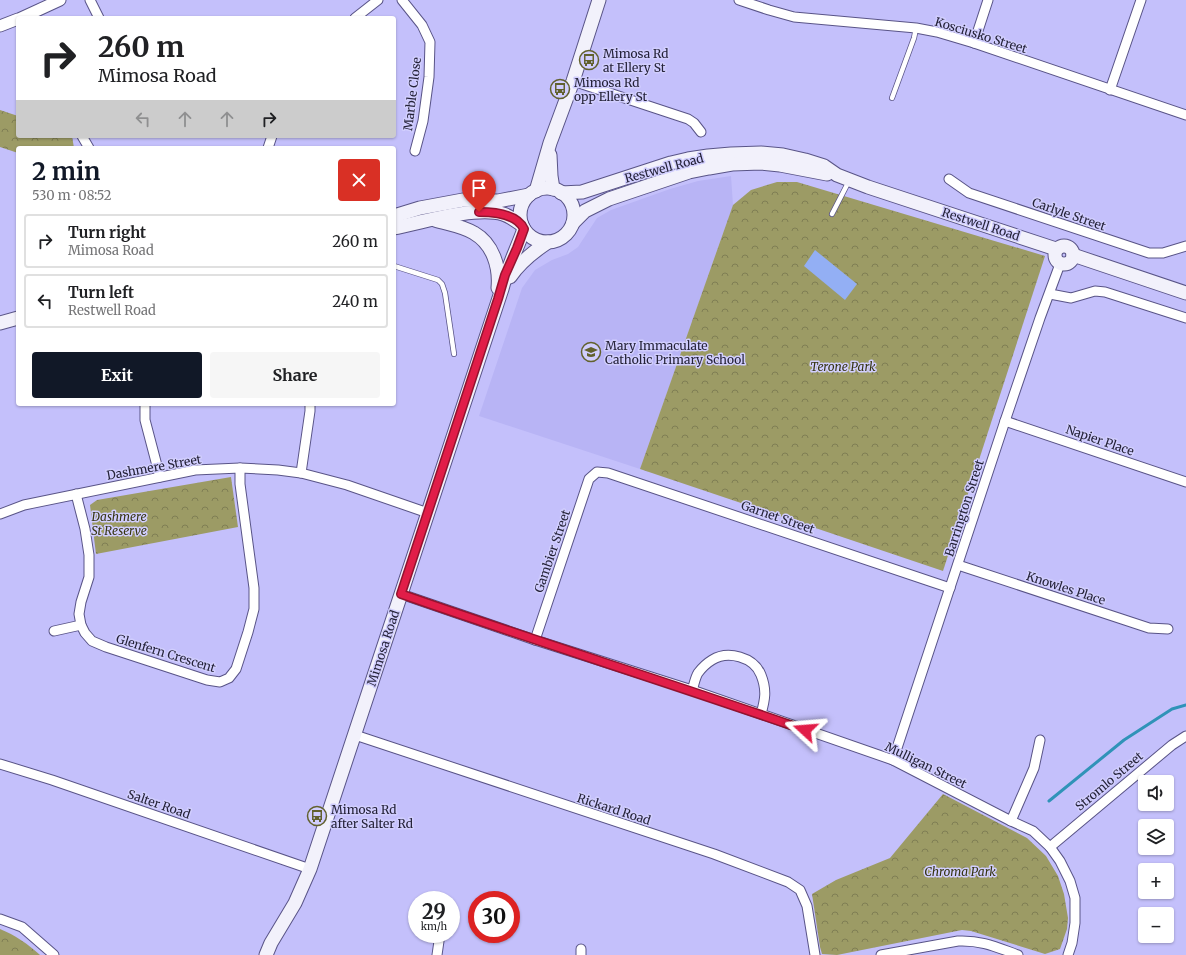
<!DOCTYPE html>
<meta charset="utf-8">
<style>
:root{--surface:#fff;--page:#f6f6f6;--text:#202124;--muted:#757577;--line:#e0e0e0;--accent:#111827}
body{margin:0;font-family:Merriweather,serif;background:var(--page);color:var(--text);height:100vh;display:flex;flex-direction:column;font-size:15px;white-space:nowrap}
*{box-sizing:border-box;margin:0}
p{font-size:13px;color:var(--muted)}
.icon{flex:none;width:22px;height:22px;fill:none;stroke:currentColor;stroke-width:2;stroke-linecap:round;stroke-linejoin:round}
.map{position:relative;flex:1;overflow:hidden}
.panel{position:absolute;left:16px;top:146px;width:380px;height:260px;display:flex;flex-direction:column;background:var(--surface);border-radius:4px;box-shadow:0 1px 3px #0004}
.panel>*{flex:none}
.guide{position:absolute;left:16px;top:16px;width:380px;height:122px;border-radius:4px;box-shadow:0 1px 3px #0004;background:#fff;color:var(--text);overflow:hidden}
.controls{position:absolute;left:1138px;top:775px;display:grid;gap:8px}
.controls a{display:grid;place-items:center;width:36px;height:36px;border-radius:4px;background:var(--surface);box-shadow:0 1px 3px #0004;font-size:20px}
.speed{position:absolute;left:408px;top:891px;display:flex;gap:8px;font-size:20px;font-weight:700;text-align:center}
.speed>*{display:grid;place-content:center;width:52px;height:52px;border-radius:50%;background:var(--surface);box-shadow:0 1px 3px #0004;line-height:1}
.speed small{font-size:10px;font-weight:400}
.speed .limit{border:6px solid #d22;background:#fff;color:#111}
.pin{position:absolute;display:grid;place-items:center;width:34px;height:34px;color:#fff;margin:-41px -17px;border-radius:50% 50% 50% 0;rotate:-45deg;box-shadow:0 0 4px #0007}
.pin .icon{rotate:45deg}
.me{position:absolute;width:44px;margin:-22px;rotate:289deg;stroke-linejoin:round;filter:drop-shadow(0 0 3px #0008)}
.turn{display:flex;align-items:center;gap:14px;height:84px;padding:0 16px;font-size:18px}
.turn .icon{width:52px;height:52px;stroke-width:2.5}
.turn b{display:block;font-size:28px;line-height:34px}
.lanes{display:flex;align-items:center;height:38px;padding:0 16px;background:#0003;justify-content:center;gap:20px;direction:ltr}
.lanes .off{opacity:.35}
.round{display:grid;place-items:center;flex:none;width:42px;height:42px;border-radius:4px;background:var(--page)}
.head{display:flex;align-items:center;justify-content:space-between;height:68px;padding:0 16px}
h1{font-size:24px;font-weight:700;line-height:30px;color:var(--accent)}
.cta{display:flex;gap:8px;margin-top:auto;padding:8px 16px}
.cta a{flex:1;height:46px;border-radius:4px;background:var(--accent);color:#fff;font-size:16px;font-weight:700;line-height:46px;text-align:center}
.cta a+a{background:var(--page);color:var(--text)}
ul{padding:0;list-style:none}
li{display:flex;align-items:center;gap:12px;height:54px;margin:0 8px 6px;padding:0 8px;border:2px solid var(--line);border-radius:4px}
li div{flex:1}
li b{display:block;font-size:15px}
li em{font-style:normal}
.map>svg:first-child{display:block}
.built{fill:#b8b4f5}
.forest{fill:url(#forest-crowns)}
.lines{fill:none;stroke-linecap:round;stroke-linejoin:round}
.stream{stroke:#3093b8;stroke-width:3}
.building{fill:#93aff4}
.service-casing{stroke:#595487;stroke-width:6}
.minor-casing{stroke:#595487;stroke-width:11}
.tertiary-casing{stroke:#595487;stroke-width:13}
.secondary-casing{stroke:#595487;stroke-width:15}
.service{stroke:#fff;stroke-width:4.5}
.minor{stroke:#fff;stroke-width:9}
.tertiary{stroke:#fff;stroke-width:11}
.secondary{stroke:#f2f1fb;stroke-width:13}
.route-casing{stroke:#92132f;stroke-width:10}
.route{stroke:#e11d48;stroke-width:7}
.labels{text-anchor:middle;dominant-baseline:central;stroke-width:3;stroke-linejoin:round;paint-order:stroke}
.street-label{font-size:12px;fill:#242238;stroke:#d1cefe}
.poi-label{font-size:12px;fill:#242238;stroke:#d1cefe;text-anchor:start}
.park-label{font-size:12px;font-style:italic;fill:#353410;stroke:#d1cefe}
</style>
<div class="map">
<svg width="1186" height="955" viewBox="0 0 1186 955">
<defs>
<pattern id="forest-crowns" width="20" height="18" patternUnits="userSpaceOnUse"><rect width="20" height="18" fill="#9c9b65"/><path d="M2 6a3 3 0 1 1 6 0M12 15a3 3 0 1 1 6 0" fill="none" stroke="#7f7e54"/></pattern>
</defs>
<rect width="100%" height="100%" fill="#c4c0fb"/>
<polygon class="built" points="731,176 733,205 640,469 479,416 522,288 535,270 552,260 568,254 578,247 597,218 611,210 670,189 698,181"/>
<g class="forest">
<polygon points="0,110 18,116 18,136 72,136 74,148 18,148 18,153 0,147"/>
<polygon points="777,182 797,182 1045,256 943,571 640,469 733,205 751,190"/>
<polygon points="231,477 238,527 96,554 90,505 97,500"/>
<polygon points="943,794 1027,838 1046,856 1058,876 1064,894 1068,918 1067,929 1060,949 1045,954 971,931 962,930 837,955 822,954 820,947 812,894 836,880 890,858"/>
<path d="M0,929c15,6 28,15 40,26h-40z"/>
</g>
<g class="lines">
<polyline class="stream" points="1049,801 1124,740 1172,709 1186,705"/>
</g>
<polygon class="building" points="815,250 857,284 845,300 804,266"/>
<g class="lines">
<defs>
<g id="service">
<polyline points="892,98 914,38 916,28"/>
<polyline points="832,214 849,181"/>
<polyline points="394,266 438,280 442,284 445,293 454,354"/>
</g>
<g id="minor">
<polyline points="90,0 99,18"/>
<polyline points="402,0 422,25 430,42 429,77 423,121 415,151"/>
<polyline points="739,0 769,10 794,17 916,28 937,32 974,43 1186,115"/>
<polyline points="355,18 378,0"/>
<polyline points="974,43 988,0"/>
<polyline points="573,81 688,119 694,123 701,132"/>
<polyline points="1110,90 1141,0"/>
<polyline points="82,136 89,148"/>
<polyline points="268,148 272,136"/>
<polyline points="949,179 969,193 1149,253 1163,253 1186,246"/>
<polyline points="1050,294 1071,298 1095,291 1105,292 1186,318"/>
<polyline points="145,404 145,420 160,477"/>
<polyline points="1005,421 1186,482"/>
<polyline points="301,473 310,411 310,404"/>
<polyline points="76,494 85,529 89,555 89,577 81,602 79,614 81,625 85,633 92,641 106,647 207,680 220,682 229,678 236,669 248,632 254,609 254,588 240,484 240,468"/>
<polyline points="0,514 24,505 195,470 240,468 278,470 301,473 347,485 428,513"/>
<polyline points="958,565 1149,628 1168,629"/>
<polyline points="401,594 535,640 692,690 893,760 1011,821 1033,831 1050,847 1060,861 1070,881 1075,898 1075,923 1072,943 1068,955"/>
<polyline points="54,631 81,625"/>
<polyline points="535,640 589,479 597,472 608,473 950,588"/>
<path d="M692,690c2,-5 3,-12 6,-17 3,-4 9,-10 14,-13 16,-10 42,-3 49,15 6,15 4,25 0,39"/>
<polyline points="355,735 714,854 788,882 800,890 807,906 815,955"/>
<polyline points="893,760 1005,421 1040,318 1060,264"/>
<polyline points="0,764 52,780 310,869"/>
<polyline points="1011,821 1034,768 1040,740"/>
<polyline points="1050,847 1172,745 1186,736"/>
<polyline points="0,919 22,927 54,955"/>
<polyline points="581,949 581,955"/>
<polyline points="437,955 440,934"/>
<path d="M881,955l77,-14c24,-1 38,6 60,14"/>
</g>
<g id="tertiary">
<polyline points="21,18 60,0"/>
<polyline points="0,26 18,19"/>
</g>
<g id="secondary">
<polyline points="550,155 551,176 553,189"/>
<circle cx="547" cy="215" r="27"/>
<polyline points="536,191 550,143 573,81 599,0"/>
<polyline points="561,193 582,192 671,163 688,159 708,156 731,154 761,153 783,155 805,160 824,166 837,175 868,187 1056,249"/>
<polyline points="394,216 420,208 463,200 498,201 529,195"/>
<path d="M435,220c13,4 28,6 39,13 19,11 26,34 24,55"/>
<polyline points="573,223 585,211 609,199 689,172 709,168 732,164 761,163 780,165 827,174"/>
<path d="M394,228c29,-6 82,-22 109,-14 7,2 13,7 19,11"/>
<circle cx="1064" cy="255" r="9"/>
<polyline points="1073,255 1186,293"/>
<path d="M510,277c10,-15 23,-25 38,-35"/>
<polyline points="0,323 18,318"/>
<path d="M266,955l5,-12 24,-40 15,-34 192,-580c5,-21 15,-40 22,-60"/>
</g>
</defs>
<use href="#service" class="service-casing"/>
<use href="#minor" class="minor-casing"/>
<use href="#tertiary" class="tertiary-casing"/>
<use href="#secondary" class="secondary-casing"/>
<use href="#service" class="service"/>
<use href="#minor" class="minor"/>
<use href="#tertiary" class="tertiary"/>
<use href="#secondary" class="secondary"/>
</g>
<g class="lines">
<defs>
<path id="route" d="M479,212c14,0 38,2 45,17l-7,19 -12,27 -7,24 -97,295c134,47 269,89 404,136"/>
</defs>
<use href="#route" class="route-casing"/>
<use href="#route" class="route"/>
</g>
<defs>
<symbol id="bus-ring" viewBox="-11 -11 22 22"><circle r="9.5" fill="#d1cefe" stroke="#62612e" stroke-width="1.5"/><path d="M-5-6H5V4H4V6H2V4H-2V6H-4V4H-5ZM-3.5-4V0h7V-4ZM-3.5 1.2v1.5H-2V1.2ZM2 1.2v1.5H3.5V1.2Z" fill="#62612e"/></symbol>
<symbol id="school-ring" viewBox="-11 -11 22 22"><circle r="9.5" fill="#d1cefe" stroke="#62612e" stroke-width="1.5"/><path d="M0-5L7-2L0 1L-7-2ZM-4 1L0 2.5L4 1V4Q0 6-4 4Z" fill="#62612e"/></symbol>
</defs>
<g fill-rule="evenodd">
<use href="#bus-ring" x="578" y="49" width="22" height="22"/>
<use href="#bus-ring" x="549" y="78" width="22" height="22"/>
<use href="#school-ring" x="580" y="341" width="22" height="22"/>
<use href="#bus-ring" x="306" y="805" width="22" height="22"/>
</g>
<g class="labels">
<g class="street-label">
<text transform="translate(981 35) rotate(17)">Kosciusko Street</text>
<text transform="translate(412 94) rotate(-83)">Marble Close</text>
<text transform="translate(664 168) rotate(-15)">Restwell Road</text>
<text transform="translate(1069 214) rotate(19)">Carlyle Street</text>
<text transform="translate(981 224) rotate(18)">Restwell Road</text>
<text transform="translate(1100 440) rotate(19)">Napier Place</text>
<text transform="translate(154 467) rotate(-10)">Dashmere Street</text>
<text transform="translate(964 508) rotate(-72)">Barrington Street</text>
<text transform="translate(778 517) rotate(19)">Garnet Street</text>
<text transform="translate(552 551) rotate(-71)">Gambier Street</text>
<text transform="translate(1066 588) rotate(18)">Knowles Place</text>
<text transform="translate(383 648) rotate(-72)">Mimosa Road</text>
<text transform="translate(166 653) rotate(17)">Glenfern Crescent</text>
<text transform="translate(926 765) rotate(26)">Mulligan Street</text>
<text transform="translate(1109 781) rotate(-40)">Stromlo Street</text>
<text transform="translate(159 804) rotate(19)">Salter Road</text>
<text transform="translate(614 809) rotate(18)">Rickard Road</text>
</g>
<g class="poi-label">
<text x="603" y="53">Mimosa Rd<tspan x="603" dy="14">at Ellery St</tspan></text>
<text x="574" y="82">Mimosa Rd<tspan x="574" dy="14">opp Ellery St</tspan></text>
<text x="605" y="345">Mary Immaculate<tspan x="605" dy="14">Catholic Primary School</tspan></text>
<text x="331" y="809">Mimosa Rd<tspan x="331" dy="14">after Salter Rd</tspan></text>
</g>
<g class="park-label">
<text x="843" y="366">Terone Park</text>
<text x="119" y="516">Dashmere<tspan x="119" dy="14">St Reserve</tspan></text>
<text x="960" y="871">Chroma Park</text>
</g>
</g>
</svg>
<div class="controls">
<a><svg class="icon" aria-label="sound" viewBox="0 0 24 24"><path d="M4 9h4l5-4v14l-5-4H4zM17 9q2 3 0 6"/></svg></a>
<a><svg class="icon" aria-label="layers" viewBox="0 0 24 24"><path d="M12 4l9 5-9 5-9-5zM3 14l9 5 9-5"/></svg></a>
<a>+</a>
<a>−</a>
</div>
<div class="speed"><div>29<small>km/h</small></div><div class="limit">30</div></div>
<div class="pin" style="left:479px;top:212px;background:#d93025"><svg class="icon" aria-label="arrive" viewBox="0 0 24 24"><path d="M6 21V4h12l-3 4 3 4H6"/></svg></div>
<svg class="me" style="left:805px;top:730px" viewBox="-20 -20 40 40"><path d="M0-17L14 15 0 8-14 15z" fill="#e11d48" stroke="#fff" stroke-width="4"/></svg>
<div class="guide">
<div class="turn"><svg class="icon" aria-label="right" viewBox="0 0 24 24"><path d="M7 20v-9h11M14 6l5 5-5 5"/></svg><div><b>260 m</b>Mimosa Road</div></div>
<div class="lanes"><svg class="icon off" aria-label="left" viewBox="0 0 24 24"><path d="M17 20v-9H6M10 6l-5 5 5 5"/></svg><svg class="icon off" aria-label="ahead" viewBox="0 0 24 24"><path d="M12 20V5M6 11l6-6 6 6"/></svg><svg class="icon off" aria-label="ahead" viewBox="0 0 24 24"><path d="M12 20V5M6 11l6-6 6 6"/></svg><svg class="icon" aria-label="right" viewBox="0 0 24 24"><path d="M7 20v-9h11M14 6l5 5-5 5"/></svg></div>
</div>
<section class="panel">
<div class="head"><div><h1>2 min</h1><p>530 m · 08:52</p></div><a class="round" style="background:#d93025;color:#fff"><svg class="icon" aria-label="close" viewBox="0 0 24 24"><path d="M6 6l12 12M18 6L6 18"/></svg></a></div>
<ul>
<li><svg class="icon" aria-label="right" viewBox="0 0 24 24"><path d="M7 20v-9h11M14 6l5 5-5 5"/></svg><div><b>Turn right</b><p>Mimosa Road</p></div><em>260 m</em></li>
<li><svg class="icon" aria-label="left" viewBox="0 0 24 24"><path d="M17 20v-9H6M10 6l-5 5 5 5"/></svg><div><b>Turn left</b><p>Restwell Road</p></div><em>240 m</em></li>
</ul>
<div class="cta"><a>Exit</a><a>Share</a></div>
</section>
</div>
